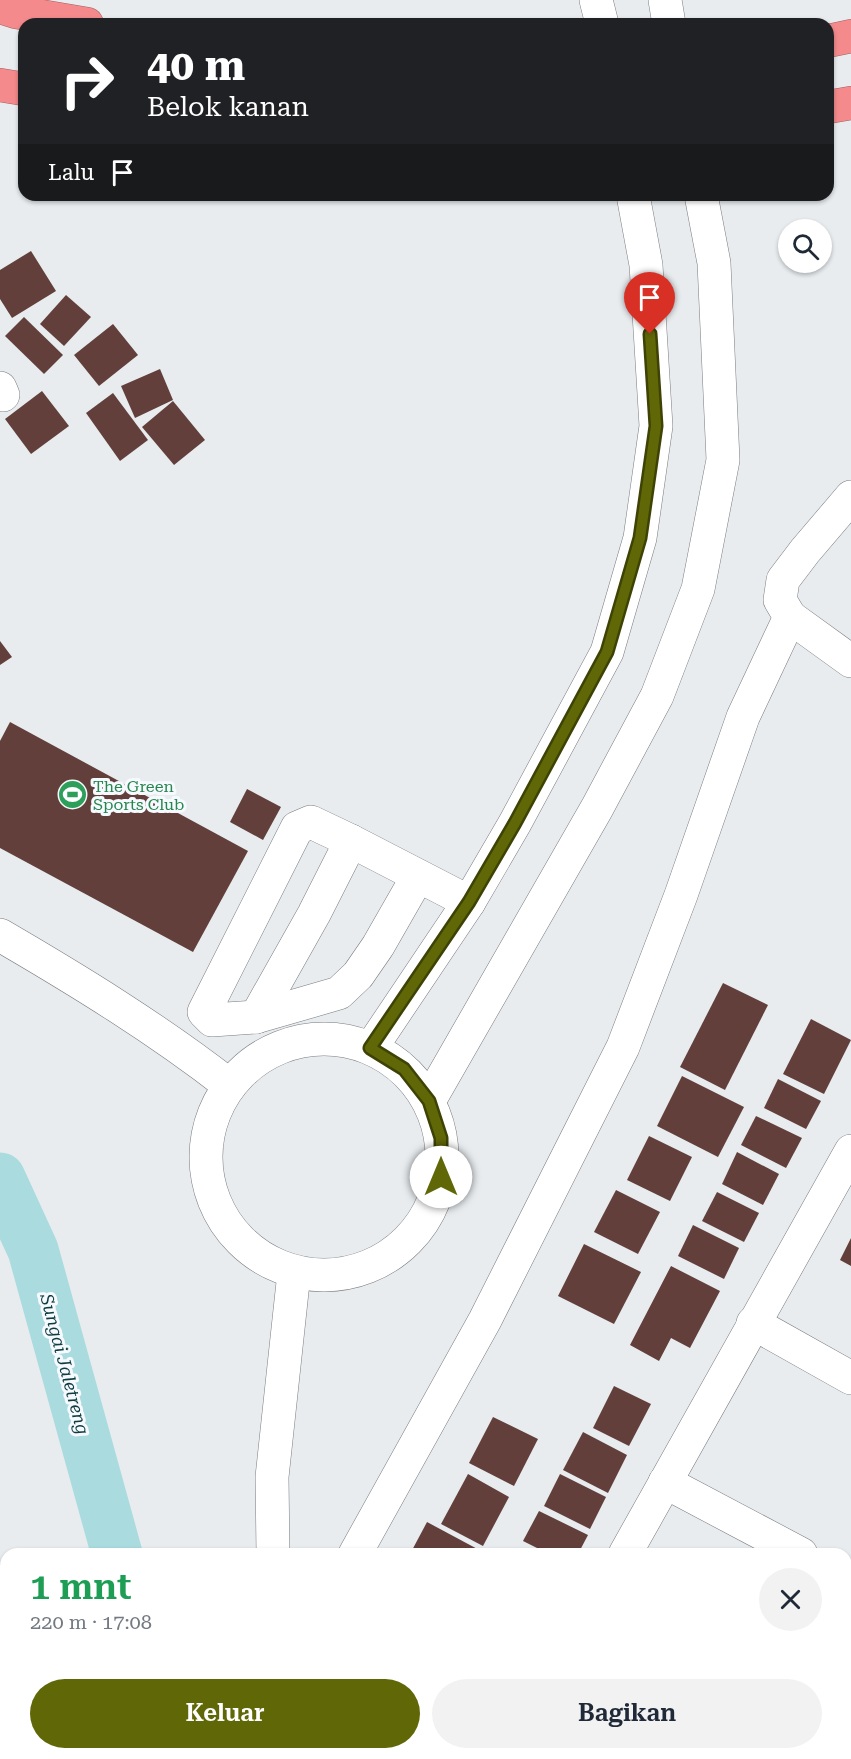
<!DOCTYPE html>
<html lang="id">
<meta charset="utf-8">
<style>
:root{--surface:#fff;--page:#f2f2f3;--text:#1f2937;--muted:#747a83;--accent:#606707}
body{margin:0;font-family:"Roboto Serif",serif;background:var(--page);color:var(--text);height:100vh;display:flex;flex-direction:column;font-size:22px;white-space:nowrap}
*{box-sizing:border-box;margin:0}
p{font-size:20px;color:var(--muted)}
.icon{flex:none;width:33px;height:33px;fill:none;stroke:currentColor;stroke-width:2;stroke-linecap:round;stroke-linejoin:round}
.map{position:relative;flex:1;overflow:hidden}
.sheet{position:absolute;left:0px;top:1548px;width:852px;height:212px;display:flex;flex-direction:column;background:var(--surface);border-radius:18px 18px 0 0;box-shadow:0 2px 4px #0004}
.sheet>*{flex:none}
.hud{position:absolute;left:18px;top:18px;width:816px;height:183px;border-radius:18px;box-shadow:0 2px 4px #0004;background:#202124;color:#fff;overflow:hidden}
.fabs{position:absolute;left:778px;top:219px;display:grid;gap:12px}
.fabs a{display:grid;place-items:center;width:54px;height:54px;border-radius:50%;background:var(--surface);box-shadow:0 2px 4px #0004;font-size:30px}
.pin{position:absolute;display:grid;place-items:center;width:51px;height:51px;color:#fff;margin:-62px -26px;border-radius:50% 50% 50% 0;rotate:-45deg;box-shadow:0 0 6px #0007}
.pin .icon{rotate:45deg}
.me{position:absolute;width:66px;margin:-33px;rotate:0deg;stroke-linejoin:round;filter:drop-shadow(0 0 4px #0008)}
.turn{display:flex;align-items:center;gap:21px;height:126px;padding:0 30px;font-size:27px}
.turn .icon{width:78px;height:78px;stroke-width:2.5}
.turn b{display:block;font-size:42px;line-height:51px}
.then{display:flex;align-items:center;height:57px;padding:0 30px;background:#0003;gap:12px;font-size:22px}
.round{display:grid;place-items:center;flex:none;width:63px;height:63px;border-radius:32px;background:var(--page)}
.head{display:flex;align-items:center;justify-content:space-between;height:102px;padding:0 30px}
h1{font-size:36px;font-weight:600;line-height:45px;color:#1e9e55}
.primary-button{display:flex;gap:12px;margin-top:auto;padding:12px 30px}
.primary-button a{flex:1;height:69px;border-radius:36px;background:var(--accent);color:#fff;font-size:24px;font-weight:600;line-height:69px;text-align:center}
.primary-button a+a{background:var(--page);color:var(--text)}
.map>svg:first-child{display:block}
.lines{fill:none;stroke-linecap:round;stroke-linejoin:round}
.river{stroke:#aadbde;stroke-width:51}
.building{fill:#623f3b}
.street-casing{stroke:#797c7f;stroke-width:34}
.highway-casing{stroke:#a56062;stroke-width:34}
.street{stroke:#fff;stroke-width:33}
.highway{stroke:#f48a8c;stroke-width:33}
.route-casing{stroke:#3e4305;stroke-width:15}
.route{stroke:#606707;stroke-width:10}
.labels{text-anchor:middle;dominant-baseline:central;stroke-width:6;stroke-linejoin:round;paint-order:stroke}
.leisure-label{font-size:16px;fill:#27864d;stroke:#f6f9fd;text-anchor:start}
.water-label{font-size:18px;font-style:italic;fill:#0e3c3f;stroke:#f6f9fd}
</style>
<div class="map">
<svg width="851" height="1759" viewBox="0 0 851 1759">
<rect width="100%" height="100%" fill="#e8ecef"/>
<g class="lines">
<g class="river">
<polyline points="0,1178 33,1250 117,1554"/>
<polyline points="159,1754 159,1759"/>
</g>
</g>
<g class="building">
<polygon points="31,251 56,291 12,318 0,299 0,270"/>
<polygon points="66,295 91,317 64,346 40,324"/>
<polygon points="24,317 63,355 44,374 5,336"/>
<polygon points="113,324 138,355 99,386 74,355"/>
<polygon points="160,369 173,400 135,418 121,386"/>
<polygon points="42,391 69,426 31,454 5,419"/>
<polygon points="113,393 148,440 120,461 86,413"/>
<polygon points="173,401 205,440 174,465 142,427"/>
<polygon points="0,641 12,657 0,665"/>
<polygon points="10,722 248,851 193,952 0,848 0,741"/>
<polygon points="247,789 281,807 263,840 230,822"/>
<polygon points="723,983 768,1005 725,1090 680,1067"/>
<polygon points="811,1019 851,1040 824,1094 783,1074"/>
<polygon points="682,1076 744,1107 718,1157 657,1126"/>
<polygon points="778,1079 821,1101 806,1129 764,1108"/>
<polygon points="756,1116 802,1138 786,1168 741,1145"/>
<polygon points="649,1136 692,1157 670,1201 627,1180"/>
<polygon points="737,1152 779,1174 763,1205 722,1184"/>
<polygon points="616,1190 660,1212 638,1254 594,1232"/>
<polygon points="717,1192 759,1213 744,1242 702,1221"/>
<polygon points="693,1225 739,1248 724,1279 678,1256"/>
<polygon points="851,1238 851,1266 840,1260"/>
<polygon points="584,1244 641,1272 614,1324 558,1296"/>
<polygon points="671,1266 720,1291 690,1348 671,1338 659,1361 630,1345"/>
<polygon points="614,1386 651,1404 629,1446 593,1428"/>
<polygon points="493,1417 538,1439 514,1486 469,1463"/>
<polygon points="583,1432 627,1455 608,1493 563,1470"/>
<polygon points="468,1474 509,1497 483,1546 441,1524"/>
<polygon points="560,1474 606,1497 590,1529 544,1506"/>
<polygon points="539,1511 588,1535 578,1554 549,1554 523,1541"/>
<polygon points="427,1522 483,1552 482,1554 410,1554"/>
<polygon points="851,1666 851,1714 846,1711 846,1674"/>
<polygon points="846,1726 851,1728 851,1759 827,1759 830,1754 846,1754"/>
</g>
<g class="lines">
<defs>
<g id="street">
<polyline points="596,0 602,24"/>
<polyline points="665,0 669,24"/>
<polyline points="0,388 3,395"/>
<polyline points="790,617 851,661"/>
<polyline points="351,841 311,822 297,828 204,1012 212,1020 256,1017 339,993 358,975 378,946 418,876"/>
<path d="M0,935c79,46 157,94 229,150"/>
<polyline points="256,1017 314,914 351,841 469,902"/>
<circle cx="324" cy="1157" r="118"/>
<polyline points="371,1048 469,902 515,823 607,652 640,538 656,426 646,265 633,195"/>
<polyline points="429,1101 597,808 657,696 698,589 723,460 714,263 701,195"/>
<polyline points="753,1323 851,1378"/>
<polyline points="665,1482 801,1554"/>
<polyline points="273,1554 272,1477 294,1273"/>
<polyline points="355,1554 485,1320 623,1047 681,895 743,717 790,617 780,600 783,580 805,551 851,497"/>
<polyline points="625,1554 851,1151"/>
<polyline points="846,1599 851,1590"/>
<polyline points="0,1657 6,1669"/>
<polyline points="70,1754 80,1759"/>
<polyline points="329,1754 337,1759"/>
<polyline points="501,1754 512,1759"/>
<polyline points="723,1754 756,1759"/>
<polyline points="267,1759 273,1754"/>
<polyline points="437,1759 469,1754"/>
</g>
<g id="highway">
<polyline points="0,7 16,12 87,24"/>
<polyline points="828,41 851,36"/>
<polyline points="0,85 24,89"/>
<polyline points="828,107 851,103"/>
</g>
</defs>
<use href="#street" class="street-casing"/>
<use href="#highway" class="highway-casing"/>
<use href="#street" class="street"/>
<use href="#highway" class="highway"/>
</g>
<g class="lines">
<defs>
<polyline id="route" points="441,1177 441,1138 429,1101 404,1069 370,1048 469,902 515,823 607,652 640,538 656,426 650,334"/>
</defs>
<use href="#route" class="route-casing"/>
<use href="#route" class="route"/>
</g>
<defs>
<symbol id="stadium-disc" viewBox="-11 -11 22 22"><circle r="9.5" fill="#2e9e5b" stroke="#f6f9fd"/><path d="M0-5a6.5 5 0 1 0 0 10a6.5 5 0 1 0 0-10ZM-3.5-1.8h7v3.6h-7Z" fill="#fff"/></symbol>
</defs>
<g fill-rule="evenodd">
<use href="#stadium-disc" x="56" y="778" width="33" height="33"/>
</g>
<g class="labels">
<g class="leisure-label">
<text x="93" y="786">The Green<tspan x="93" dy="18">Sports Club</tspan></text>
</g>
<g class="water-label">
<text transform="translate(65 1364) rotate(75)">Sungai Jaletreng</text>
</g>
</g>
</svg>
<div class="fabs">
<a><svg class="icon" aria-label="search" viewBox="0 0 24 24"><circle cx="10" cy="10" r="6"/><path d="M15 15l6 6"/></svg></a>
</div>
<div class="pin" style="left:650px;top:334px;background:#d93025"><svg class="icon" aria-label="arrive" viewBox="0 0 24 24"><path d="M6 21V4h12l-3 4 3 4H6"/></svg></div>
<svg class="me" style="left:441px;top:1177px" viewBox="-20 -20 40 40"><circle r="19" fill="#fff"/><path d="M0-13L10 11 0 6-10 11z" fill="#606707"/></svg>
<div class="hud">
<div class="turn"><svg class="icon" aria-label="right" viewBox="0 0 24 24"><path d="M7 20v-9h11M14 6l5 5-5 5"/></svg><div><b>40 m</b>Belok kanan</div></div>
<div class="then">Lalu<svg class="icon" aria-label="arrive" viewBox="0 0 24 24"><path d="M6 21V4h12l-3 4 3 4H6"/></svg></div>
</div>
<section class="sheet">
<div class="head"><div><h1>1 mnt</h1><p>220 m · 17:08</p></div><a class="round"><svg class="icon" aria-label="close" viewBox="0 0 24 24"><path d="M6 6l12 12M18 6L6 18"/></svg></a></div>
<div class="primary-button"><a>Keluar</a><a>Bagikan</a></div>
</section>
</div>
